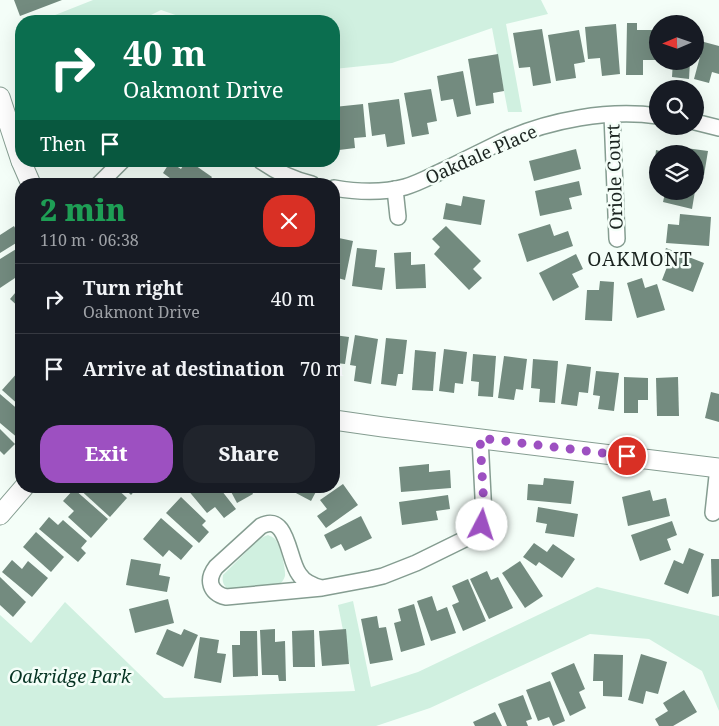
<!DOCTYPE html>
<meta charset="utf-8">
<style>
:root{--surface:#171b24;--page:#20242c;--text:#f1f3f6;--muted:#9ea1a6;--line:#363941;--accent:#9d50c1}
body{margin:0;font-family:"Noto Serif",serif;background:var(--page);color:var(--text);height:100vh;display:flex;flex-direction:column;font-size:19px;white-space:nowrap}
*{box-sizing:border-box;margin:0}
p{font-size:16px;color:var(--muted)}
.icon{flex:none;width:28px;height:28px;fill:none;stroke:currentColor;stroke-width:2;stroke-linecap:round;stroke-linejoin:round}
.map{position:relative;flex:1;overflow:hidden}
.sheet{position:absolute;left:15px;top:178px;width:325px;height:315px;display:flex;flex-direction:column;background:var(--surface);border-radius:20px;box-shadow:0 5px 20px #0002}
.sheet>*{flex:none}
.banner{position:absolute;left:15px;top:15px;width:325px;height:152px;border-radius:20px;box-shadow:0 5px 20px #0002;background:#0b6e4f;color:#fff;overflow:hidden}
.needle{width:32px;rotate:268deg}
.controls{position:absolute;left:649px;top:15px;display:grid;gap:10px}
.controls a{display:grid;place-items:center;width:55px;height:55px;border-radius:50%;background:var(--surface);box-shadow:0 5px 20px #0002;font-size:25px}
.pin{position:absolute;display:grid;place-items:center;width:42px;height:42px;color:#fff;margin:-21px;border:2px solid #fff;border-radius:50%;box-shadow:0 1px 5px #0007}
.me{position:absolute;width:55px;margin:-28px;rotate:5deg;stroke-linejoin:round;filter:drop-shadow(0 0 4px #0008)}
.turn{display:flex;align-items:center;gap:18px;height:105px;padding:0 25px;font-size:22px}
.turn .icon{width:65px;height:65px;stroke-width:2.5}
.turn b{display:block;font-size:35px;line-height:42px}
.then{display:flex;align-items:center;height:48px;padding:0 25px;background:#0003;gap:10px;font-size:19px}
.round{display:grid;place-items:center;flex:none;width:52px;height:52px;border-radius:20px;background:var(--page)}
.headline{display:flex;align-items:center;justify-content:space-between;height:85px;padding:0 25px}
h1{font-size:30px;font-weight:800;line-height:38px;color:#1e9e55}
.primary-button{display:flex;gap:10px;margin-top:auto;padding:10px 25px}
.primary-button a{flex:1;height:58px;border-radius:20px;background:var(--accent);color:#fff;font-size:20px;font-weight:800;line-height:58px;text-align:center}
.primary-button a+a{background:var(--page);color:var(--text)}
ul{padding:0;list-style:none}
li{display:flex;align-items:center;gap:15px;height:70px;padding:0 25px;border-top:1px solid var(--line)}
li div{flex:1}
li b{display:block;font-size:19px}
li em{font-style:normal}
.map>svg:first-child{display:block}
.green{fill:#d0f0e0}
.building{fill:#738b7f}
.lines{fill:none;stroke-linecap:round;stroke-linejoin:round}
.minor-casing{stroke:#859d91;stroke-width:18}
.tertiary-casing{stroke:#859d91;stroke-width:21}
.minor{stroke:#fff;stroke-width:15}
.tertiary{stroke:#fff;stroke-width:19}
.route{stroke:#9d50c1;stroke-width:9;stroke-dasharray:0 16.2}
.labels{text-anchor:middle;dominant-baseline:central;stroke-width:5;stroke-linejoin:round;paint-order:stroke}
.street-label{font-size:18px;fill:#1b2420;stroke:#f4fef8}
.park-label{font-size:18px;font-style:italic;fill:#053322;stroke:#f4fef8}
.neighbourhood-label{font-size:19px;letter-spacing:1px;fill:#1b2420;stroke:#f4fef8}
</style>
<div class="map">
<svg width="719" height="726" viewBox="0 0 719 726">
<rect width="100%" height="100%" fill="#f4fef8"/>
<g class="green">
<polygon points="93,0 541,0 548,14 506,24 522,112 508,112 492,28 392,63 334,69 334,21 193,21 161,10 139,21 40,21"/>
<path d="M268,535c4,2 5,2 7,4 5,5 11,30 10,37 -1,4 -4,7 -7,10l-49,4c-6,-5 -7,-8 -6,-15l35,-35 5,-3z"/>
<polygon points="597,587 719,616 719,711 702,671 649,639 590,634 430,708 376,726 0,726 0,615 31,643 65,602 164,698 355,691 338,605 353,601 371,687 418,672"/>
</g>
<g class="building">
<polygon points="14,0 62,0 20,16"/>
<polygon points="627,23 637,23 637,30 657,30 657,60 643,60 643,75 626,75"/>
<polygon points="616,24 620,74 602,76 600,58 588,59 585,27"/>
<polygon points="542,29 551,83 533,86 530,67 519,68 513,33"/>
<polygon points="579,30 585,62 574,64 576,78 556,81 548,35"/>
<polygon points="704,42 719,46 719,74 712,72 709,83 694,79"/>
<polygon points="498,54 504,91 493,93 494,103 476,106 468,59"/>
<polygon points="673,61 690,61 689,79 672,77"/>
<polygon points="463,71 471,114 457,117 453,99 441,101 437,76"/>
<polygon points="431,89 437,121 427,123 429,134 412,137 404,93"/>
<polygon points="399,99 405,144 387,147 385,134 372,136 368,103"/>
<polygon points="363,104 366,137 354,138 355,148 339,150 334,107"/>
<polygon points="671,146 708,151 704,175 695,174 695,154 670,154"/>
<polygon points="576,149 581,169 534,181 529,161"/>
<polygon points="656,150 668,153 668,154 658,154 658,169 654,168"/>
<polygon points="186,161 189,161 212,177 207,184 178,184 163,173 170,162 181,169"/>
<polygon points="579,181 582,195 569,198 572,209 540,216 535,191"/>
<polygon points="661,191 695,191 692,209 663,202 665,193"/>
<polygon points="463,196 485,200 481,225 443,219 446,203 461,206"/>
<polygon points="680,214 711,217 709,246 666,243 668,224 679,225"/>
<polygon points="550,224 554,236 568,231 573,246 527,262 518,234"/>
<polygon points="14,226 21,238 21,240 0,253 0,235"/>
<polygon points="446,226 481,261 473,269 482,278 469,290 434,254 440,247 432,239"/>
<polygon points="334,237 353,241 345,280 334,277"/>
<polygon points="21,246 21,274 0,288 0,259"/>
<polygon points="357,248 377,250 375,267 385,268 382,290 352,286"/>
<polygon points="666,248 704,263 693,292 662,280 667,267 660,264"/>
<polygon points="411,252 411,265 425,264 426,288 396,289 394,253"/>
<polygon points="576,254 583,269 572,274 579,287 553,301 539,273"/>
<polygon points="642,278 645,288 657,284 665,310 637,318 627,283"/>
<polygon points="600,281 614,282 612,321 585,320 587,290 599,290"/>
<polygon points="21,286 21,309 10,299"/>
<polygon points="334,335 349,337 345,364 336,363 335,369 334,369"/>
<polygon points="355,335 378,339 371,384 354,381 356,366 350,365"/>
<polygon points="386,338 407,340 403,374 398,374 396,386 381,384"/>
<polygon points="444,349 467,352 463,384 455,383 454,393 439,391"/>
<polygon points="415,350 436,352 433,391 412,390"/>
<polygon points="473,354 496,356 493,397 478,396 479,382 471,381"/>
<polygon points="504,356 527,359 523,390 516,389 514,400 498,398"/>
<polygon points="533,359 558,361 555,403 539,402 540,389 531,388"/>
<polygon points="567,364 591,367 588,393 579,392 577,406 561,404"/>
<polygon points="19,371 21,373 21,407 2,390"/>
<polygon points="596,371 619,373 614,411 598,409 600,396 593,395"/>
<polygon points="624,377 648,378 648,400 638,400 638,413 624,413"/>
<polygon points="678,377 679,416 657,416 656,378"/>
<polygon points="711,392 719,394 719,422 705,418"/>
<polygon points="0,394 21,412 17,418 21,421 21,436 19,439 0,423"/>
<polygon points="0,429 15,444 4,455 0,451"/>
<polygon points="429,464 429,472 450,470 451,488 401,492 399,467"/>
<polygon points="544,478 574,481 571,504 527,500 528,484 543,485"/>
<polygon points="343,484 358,505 326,528 317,516 327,509 320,500"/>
<polygon points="76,486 114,486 127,498 110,517"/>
<polygon points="122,486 139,486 131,495"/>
<polygon points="190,486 218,486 236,509 224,518 215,507 207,513 187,489"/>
<polygon points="228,486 249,486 253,494 237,503"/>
<polygon points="297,486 319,486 311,501 294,492"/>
<polygon points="74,489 108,519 91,538 68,517 74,511 63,501"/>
<polygon points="650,490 653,501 666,498 670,516 628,526 622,497"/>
<polygon points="448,495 450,509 436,511 438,520 402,525 399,502"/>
<polygon points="181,497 206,521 202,525 209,532 199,543 166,513"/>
<polygon points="538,507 578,514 574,537 545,533 547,524 536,522"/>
<polygon points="361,516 372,538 345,551 341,544 331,549 324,535"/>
<polygon points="49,517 58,525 63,520 87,541 81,548 86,553 78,562 39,529"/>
<polygon points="161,518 193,546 181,560 169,550 163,557 143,539"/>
<polygon points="672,521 677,535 667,539 671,550 640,561 631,535"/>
<polygon points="36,532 64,557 51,572 23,547"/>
<polygon points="534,543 547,552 553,544 575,559 562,578 539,562 536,566 523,557"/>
<polygon points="689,548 704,554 688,594 664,584 674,560 683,564"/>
<polygon points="131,559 161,564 159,575 170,577 167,592 126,585"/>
<polygon points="711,559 719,559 719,596 712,597"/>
<polygon points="12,560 22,569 28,561 48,578 32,597 2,572"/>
<polygon points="520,561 543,596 525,608 502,573"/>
<polygon points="487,571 491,580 498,577 513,608 489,619 470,579"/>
<polygon points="0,577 26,602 13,617 0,605"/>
<polygon points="468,579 486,621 463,631 452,605 459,602 452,586"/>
<polygon points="432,596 437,611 447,607 456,633 431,641 417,601"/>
<polygon points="168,599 174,623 135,633 129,609"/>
<polygon points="414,604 425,645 401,652 394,623 401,621 398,609"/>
<polygon points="377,616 379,628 386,627 393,660 370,664 361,619"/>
<polygon points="167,629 181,635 184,629 198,635 183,667 156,654"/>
<polygon points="275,629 275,642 285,641 286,681 279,681 278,675 262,675 260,630"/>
<polygon points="346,629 349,664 322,666 319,631"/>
<polygon points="314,630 315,667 293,667 292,631"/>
<polygon points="240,631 257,631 258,676 233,677 232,645 240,645"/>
<polygon points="200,637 219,640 217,653 226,654 221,683 194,678"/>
<polygon points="594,654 623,655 622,697 603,696 603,681 593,681"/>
<polygon points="641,654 667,662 658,694 646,691 643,704 628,700"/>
<polygon points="574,663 585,689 579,692 586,708 570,716 551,673"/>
<polygon points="550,681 565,721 553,726 549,717 538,721 526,690"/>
<polygon points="684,690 697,712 673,726 659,726 655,719 668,711 663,703"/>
<polygon points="523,695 532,719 526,721 528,726 507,726 498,704"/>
<polygon points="495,712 502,726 475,726 473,722"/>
</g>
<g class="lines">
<defs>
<g id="minor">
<polyline points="612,115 617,239"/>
<polyline points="695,122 719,128"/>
<path d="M261,161c16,11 33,19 51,23"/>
<polyline points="99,184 122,161"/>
<path d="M334,188c23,4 49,5 71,-1 14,-4 26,-11 39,-17 20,-10 41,-20 61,-30 45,-20 103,-31 153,-24"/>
<polyline points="395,189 398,217"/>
<polyline points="713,513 718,467"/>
<path d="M322,588c-9,-2 -18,-6 -23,-14 -11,-14 -11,-62 -38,-48l-45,41c-10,13 -6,26 10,30l96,-9 48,-9 13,-3 33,-13 53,-26 7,-5 6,-7 2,-9 -4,-78"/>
</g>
<g id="tertiary">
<polyline points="0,97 15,143 21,161"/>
<polyline points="21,161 31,184"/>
<polyline points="334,420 383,427 719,468"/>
<polyline points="0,515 25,486"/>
</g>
</defs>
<use href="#minor" class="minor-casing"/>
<use href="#tertiary" class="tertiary-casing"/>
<use href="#minor" class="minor"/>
<use href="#tertiary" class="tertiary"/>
</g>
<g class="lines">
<polyline class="route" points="482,525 484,516 484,507 480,438 627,456"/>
</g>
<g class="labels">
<g class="street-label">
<text transform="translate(481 154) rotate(-24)">Oakdale Place</text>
<text transform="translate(614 177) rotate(-92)">Oriole Court</text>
</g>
<g class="park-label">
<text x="70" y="676">Oakridge Park</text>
</g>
<g class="neighbourhood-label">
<text x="640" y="259">OAKMONT</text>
</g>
</g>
</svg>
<div class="controls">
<a><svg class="needle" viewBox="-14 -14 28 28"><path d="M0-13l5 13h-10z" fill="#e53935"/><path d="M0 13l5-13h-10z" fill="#9ea1a6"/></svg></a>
<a><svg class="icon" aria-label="search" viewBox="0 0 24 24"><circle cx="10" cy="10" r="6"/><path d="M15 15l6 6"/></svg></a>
<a><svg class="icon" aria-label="layers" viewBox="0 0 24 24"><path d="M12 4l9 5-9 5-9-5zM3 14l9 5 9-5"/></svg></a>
</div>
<div class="pin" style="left:627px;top:456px;background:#d93025"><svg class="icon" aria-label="arrive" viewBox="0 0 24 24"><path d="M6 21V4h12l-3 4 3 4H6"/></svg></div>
<svg class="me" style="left:482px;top:525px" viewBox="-20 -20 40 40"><circle r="19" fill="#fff"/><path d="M0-13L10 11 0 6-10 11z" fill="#9d50c1"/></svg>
<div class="banner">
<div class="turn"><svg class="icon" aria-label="right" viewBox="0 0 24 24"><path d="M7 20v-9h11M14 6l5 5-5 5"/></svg><div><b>40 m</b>Oakmont Drive</div></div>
<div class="then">Then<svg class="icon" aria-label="arrive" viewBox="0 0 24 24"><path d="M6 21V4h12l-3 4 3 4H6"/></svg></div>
</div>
<section class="sheet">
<div class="headline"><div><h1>2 min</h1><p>110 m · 06:38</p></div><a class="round" style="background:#d93025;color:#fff"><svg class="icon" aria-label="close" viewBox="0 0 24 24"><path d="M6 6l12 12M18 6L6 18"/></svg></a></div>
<ul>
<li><svg class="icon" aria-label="right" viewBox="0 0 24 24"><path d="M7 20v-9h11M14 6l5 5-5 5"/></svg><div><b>Turn right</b><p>Oakmont Drive</p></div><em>40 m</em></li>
<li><svg class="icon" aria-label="arrive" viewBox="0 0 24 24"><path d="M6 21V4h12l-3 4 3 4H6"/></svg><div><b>Arrive at destination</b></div><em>70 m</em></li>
</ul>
<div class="primary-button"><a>Exit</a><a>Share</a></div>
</section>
</div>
